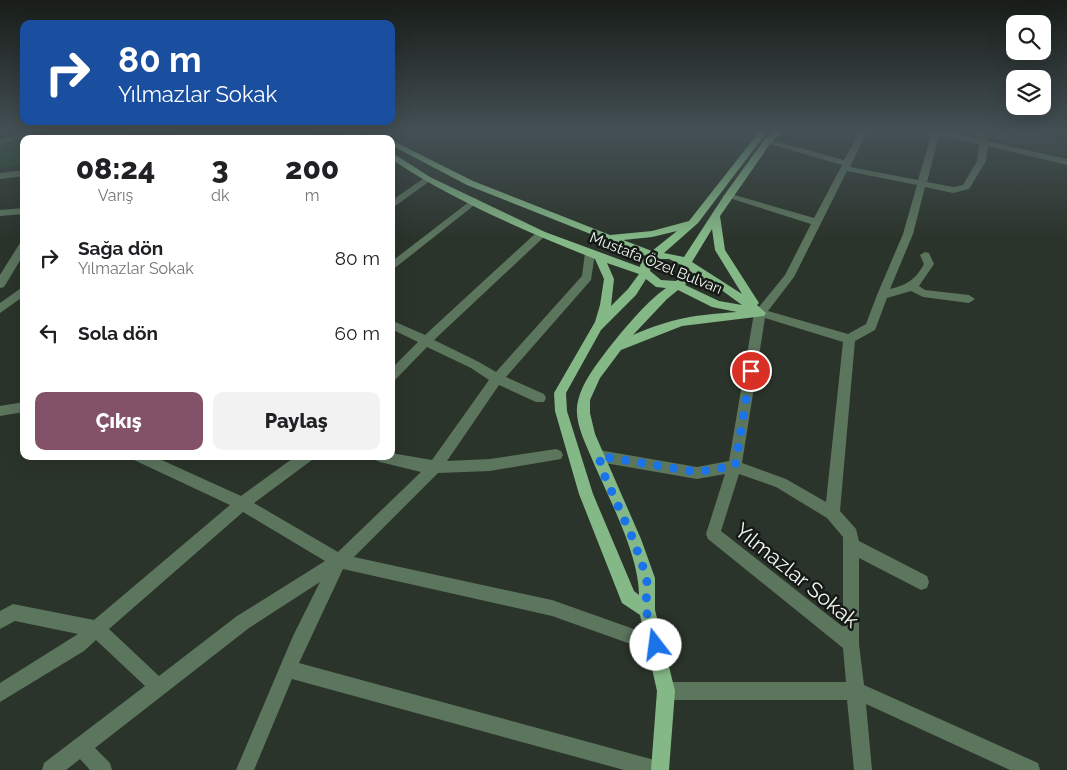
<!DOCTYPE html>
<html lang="tr">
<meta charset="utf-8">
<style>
:root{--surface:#fff;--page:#f2f2f2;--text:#202124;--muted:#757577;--accent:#845268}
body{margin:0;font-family:Raleway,sans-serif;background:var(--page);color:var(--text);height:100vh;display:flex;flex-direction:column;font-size:19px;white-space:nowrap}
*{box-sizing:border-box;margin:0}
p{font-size:16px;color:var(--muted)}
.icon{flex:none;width:28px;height:28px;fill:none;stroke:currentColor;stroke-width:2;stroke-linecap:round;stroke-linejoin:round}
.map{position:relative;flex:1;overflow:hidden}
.details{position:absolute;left:20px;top:135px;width:375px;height:325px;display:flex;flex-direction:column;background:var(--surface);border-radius:10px;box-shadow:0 5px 20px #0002}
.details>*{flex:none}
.banner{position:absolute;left:20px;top:20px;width:375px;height:105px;border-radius:10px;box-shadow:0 5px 20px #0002;background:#1a4fa0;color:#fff;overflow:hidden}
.tools{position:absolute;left:1006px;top:15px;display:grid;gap:10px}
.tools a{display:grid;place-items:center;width:45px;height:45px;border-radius:10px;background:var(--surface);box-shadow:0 5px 20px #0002;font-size:25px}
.pin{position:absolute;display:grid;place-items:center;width:42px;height:42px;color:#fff;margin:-21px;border:2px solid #fff;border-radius:50%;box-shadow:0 1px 5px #0007}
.me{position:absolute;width:55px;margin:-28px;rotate:345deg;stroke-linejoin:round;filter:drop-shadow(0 0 4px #0008)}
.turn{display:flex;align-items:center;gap:18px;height:105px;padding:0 15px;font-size:22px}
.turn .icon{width:65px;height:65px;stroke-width:2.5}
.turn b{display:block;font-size:35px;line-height:42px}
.eta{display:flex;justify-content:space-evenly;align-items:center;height:85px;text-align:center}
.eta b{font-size:30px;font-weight:800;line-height:35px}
.button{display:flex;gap:10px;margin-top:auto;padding:10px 15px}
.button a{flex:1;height:58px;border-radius:10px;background:var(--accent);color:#fff;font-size:20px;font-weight:800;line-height:58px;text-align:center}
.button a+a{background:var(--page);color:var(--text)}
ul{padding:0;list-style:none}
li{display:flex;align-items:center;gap:15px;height:75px;padding:0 15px}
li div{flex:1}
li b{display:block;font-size:19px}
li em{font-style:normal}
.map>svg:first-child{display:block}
.built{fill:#2f3d2f}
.green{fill:#274b2a}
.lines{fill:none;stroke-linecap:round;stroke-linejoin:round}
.minor{fill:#5c755d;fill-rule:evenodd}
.major{fill:#84b886;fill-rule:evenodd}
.route{stroke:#1a73e8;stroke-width:9;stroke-dasharray:0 16.2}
.labels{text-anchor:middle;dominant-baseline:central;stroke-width:5;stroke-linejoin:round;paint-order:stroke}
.far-street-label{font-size:15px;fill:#f0f6f0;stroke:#161a16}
.near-street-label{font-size:21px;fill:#f0f6f0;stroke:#161a16}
</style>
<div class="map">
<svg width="1067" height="770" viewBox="0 0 1067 770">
<rect width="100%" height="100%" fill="#2b342b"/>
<polygon class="built" points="994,132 1051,132 1067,149 1067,157 1004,143"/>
<g class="green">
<polygon points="44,132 109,132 119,139 24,139 24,165 0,168 0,145"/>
<polygon points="198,132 316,132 313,134 274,139 182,139"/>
</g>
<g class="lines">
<g class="minor">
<polygon points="27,132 39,132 0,145 0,139"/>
<polygon points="115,132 124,132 132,139 122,139"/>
<polygon points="183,132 193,132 181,139 169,139"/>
<path d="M859,132h8l-17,35 68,13 14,-48h13l33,7 -3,-7h8l4,9 80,18v6l-79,-19 -2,15 -17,28 -16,4 -28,-6 -12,47 -23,55c17,-4 26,-10 34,-25l-4,-9 5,-3 4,1 5,11 -15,22 6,4 44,5 6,4 -6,4 -46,-6 -12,-6 -24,7 -12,32 -20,11 -15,170 16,18 3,12 68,35 2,6 -2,6 -6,2 -62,-32v86l5,41 174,78 2,7h-30l-144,-66 6,66h-18l-7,-70h-181l-6,-3 -3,-6 3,-6 6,-3h180l-3,-34 -135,-109 -2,-5 19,-60 -28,5 -98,-17 -5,-2 -2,-4 2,-4 5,-2 98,17 32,-6 25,-148 31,-38 26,-51 -88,-28 5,-3 86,25 28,-53 -79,-23 4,-3 77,21zM939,135l40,9 -2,17 -14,24 -10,2 -26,-5zM847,171l70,14 -14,49 -26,61 -11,29 -18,10 -80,-23 26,-34zM765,318l78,24 -17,160 -40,-23 -44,-16zM739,474l37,13 51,31 16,19v90l-122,-96z"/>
<polygon points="354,133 357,133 357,137 323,139"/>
<polygon points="24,170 24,176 0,179 0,173"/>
<polygon points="427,176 430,177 430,181 391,209 391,201"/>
<polygon points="474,198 477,199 477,203 391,271 391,262"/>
<polygon points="24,208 24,214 0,216 0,210"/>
<path d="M541,231l4,1v4l-111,104 45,22 17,10 86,-96 3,-23 1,-2h8l1,2 -4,27 -85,97 38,17 2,4 -2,4h-8l-37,-17 -52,76 43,-2 66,-10 5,2 2,4 -2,4 -71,12 -52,2 -84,84 198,43 110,39 2,6 -2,6 -6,2 -104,-37 -209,-47 -44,94 359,98 7,2 2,7h-43l-332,-91 -38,91h-18l57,-134 27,-54 -71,46 -154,120 15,15 2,7h-22l-10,-11 -14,11h-24l2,-7 101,-77 -49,-46 -12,11 -84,51v-19l78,-49 -63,-13 -15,8v-18l13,-7 81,16 136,-115 -96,-45 -2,-4h21l88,40 55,-40h18l-2,4 -58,43 84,49 83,-80 -41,-10 -5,-2 -2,-4h18v-3l41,7 57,-80 -18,-12 -44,-21 -32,33 -4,2v-13l27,-27 -27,-13v-9l34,15 112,-103zM243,512l82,49 -88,55 -78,60 -50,-47z"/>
<polygon points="24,242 24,254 4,287 0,288 0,275 20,243"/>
<polygon points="24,286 24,296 0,313 0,303"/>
<polygon points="24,402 24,412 0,416 0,406"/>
</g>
<g class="major">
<polygon points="344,132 354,132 366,139 355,139"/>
<polygon points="368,132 378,132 390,139 379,139"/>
<path d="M759,132h8l-69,91 -34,30 20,4 41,-63 39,-54 9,-8h8l-11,12 -50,72 5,34 34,53 -2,2 9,8 -2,3 -82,10 -61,24 -21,28 -10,22v13l5,21 46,105 14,39v32l20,81 -6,79h-18l6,-79 -17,-76 -18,-12 -43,-109 -24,-83 -1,-18 41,-71 5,-17 4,-26 -9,-20c-70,-28 -141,-58 -204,-100v-7l39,25 115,55 95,35 1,-5 5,-6 -179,-71 -76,-40v-5l82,41 137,54 42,-4 37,-10zM712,229l3,21 27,44 -50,-32zM677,231l-25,20 -29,-11 29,-3zM656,259h13l12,6 3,9 -8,7 -15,-1 -11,-9 1,-8zM607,263l32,11 -11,15 -17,17 3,-27zM694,273l26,16 22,16 -23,-4 -34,-16zM646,279l10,8 10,1c-22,16 -41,40 -58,61 -11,15 -26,33 -30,52 -5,19 7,41 14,58 16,38 47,95 47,136l-5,-4 -41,-97 -26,-83 -1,-18 35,-63 35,-35zM678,290l34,17 25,5c-42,3 -65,6 -104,23l34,-36z"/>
</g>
</g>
<linearGradient id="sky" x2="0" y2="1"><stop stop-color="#181d18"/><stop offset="0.55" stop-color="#445055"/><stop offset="1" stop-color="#445055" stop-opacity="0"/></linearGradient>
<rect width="1067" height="239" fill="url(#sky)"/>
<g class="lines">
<polyline class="route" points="656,645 646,610 647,578 633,539 602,470 599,456 697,472 735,466 751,371"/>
</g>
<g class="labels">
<g class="far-street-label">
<text transform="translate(656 263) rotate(22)">Mustafa Özel Bulvarı</text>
</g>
<g class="near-street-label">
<text transform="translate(797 575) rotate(39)">Yılmazlar Sokak</text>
</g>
</g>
</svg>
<div class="tools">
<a><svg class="icon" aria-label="search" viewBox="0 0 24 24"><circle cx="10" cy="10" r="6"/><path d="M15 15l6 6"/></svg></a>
<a><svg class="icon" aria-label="layers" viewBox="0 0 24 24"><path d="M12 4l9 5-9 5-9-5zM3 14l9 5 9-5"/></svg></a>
</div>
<div class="pin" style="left:751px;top:371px;background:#d93025"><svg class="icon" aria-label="arrive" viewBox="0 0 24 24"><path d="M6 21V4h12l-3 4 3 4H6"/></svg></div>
<svg class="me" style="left:656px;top:645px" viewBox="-20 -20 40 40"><circle r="19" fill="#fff"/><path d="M0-13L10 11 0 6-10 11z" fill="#1a73e8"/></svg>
<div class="banner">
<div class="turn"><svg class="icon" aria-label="right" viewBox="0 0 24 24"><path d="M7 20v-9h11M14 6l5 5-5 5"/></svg><div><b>80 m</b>Yılmazlar Sokak</div></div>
</div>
<section class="details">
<div class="eta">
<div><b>08:24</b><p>Varış</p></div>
<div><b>3</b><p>dk</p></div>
<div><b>200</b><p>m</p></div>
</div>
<ul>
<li><svg class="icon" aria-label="right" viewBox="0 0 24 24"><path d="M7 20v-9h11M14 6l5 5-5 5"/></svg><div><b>Sağa dön</b><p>Yılmazlar Sokak</p></div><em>80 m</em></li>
<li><svg class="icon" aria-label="left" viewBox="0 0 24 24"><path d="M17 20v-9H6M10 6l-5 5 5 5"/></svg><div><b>Sola dön</b></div><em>60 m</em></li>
</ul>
<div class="button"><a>Çıkış</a><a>Paylaş</a></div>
</section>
</div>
